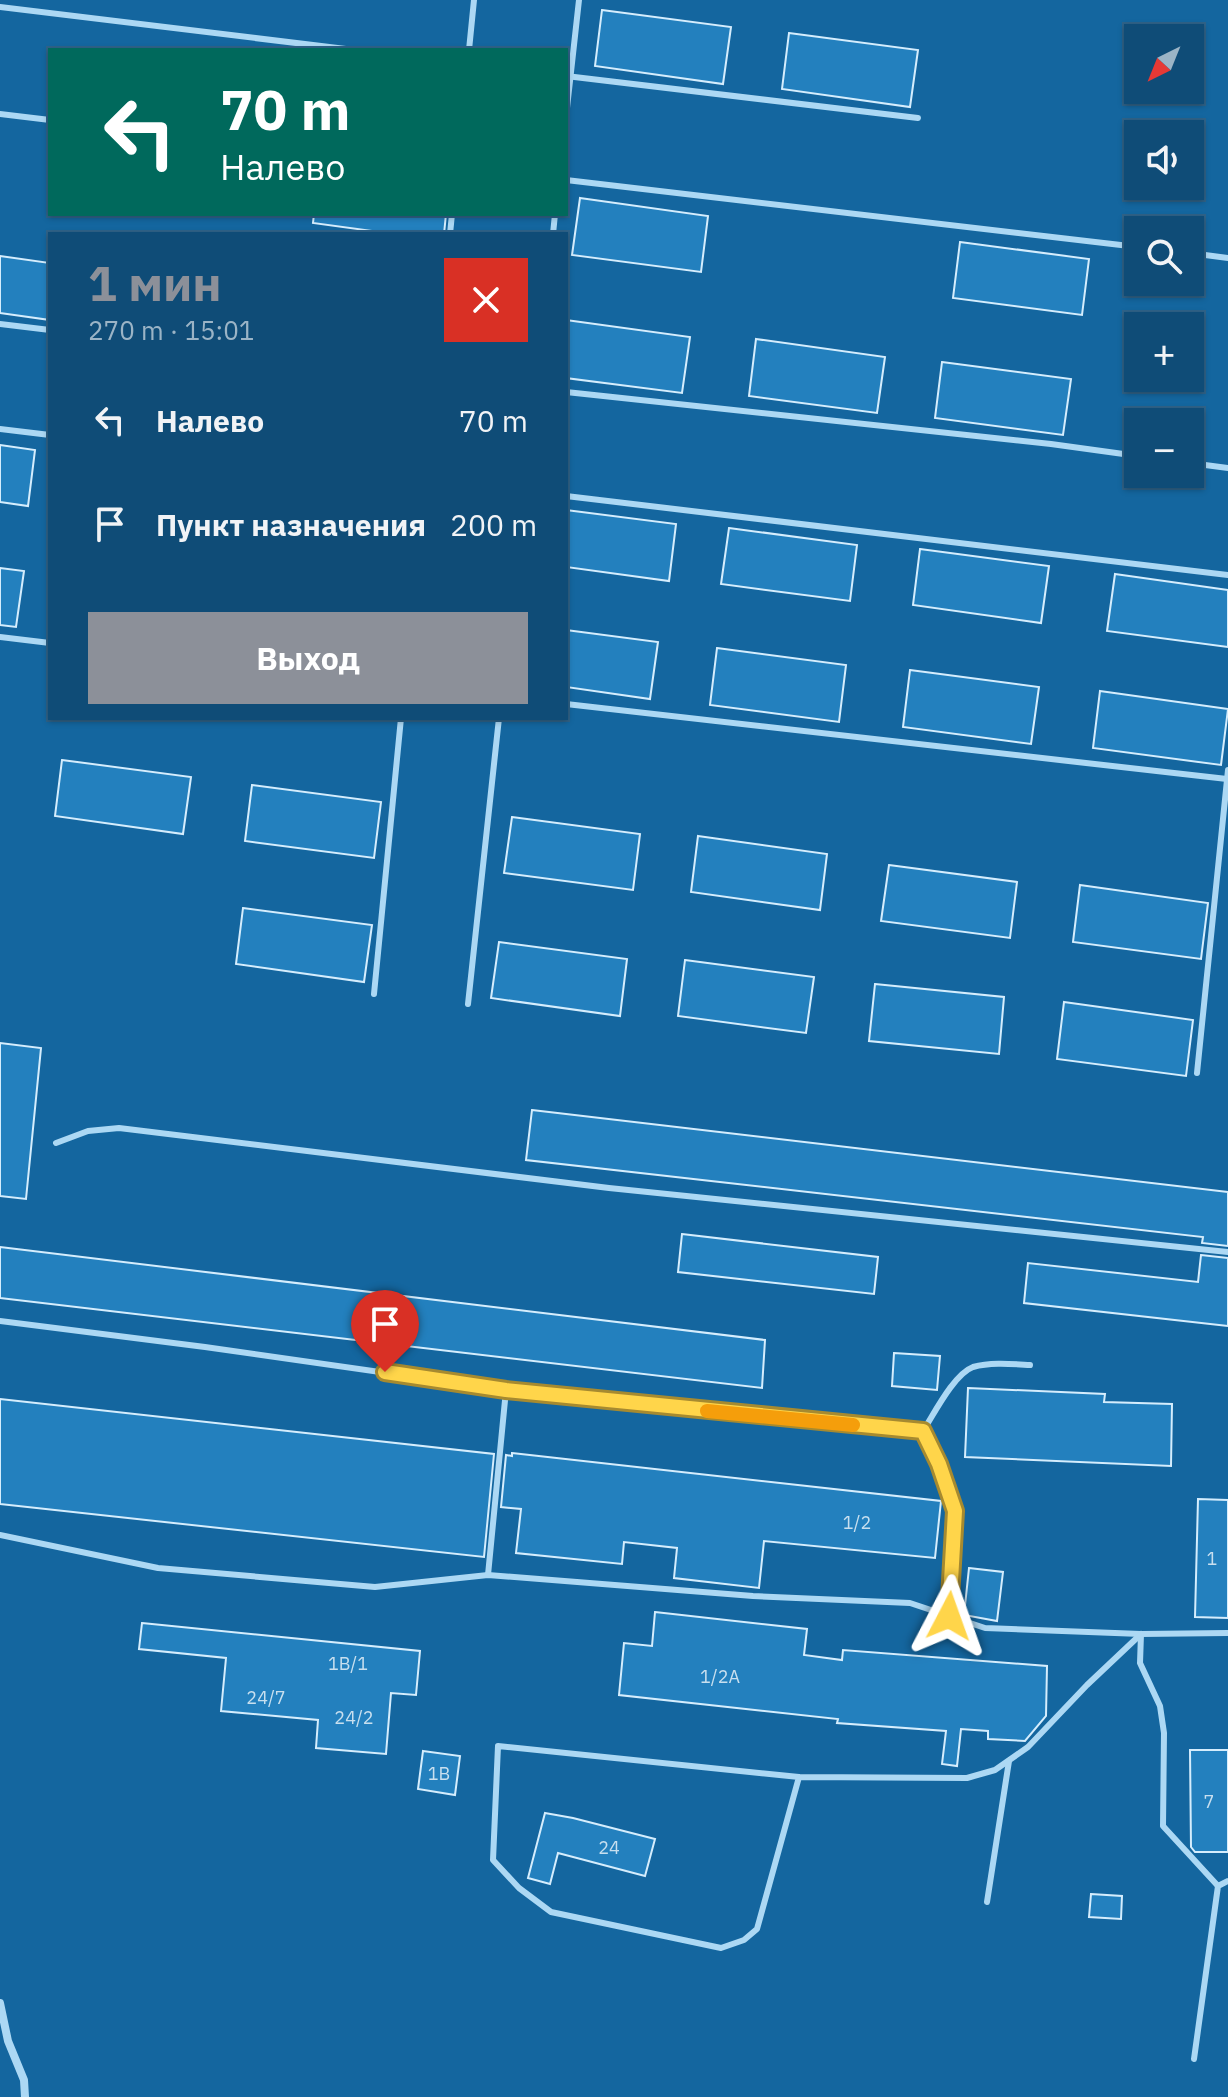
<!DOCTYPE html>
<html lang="ru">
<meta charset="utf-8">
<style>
:root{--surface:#0f4c77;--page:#18537c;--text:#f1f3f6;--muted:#9bb4c6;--line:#2f6389;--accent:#8c9099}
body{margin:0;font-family:"IBM Plex Sans",sans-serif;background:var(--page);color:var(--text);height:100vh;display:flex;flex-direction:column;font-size:30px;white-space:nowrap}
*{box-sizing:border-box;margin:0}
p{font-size:26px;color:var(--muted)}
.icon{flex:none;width:44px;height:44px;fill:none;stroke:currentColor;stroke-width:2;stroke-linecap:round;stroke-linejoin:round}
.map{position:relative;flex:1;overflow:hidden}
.details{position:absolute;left:48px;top:232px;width:520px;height:488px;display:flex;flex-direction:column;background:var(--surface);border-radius:0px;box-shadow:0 2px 6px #0004,0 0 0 2px var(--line)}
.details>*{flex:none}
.banner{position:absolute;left:48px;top:48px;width:520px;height:168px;border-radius:0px;box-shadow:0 2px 6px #0004,0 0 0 2px var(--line);background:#00695c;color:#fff;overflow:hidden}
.needle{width:52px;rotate:223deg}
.fabs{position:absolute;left:1124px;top:24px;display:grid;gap:16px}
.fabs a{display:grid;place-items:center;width:80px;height:80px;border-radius:0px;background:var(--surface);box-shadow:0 2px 6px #0004,0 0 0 2px var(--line);font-size:40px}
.pin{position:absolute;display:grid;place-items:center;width:68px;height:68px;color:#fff;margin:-82px -34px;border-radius:50% 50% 50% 0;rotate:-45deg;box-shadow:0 0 8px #0007}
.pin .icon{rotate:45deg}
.me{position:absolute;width:88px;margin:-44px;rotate:4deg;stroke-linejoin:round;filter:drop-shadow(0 0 6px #0008)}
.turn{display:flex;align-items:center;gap:28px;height:168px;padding:0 40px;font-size:36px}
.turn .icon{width:104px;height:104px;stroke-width:2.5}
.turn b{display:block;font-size:56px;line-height:68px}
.round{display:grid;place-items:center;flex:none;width:84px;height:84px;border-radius:0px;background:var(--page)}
.head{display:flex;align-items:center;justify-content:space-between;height:136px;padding:0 40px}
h1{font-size:48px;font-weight:700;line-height:60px;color:var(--accent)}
.primary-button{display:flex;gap:16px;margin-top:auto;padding:16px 40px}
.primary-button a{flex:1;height:92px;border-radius:0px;background:var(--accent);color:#fff;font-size:32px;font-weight:700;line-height:92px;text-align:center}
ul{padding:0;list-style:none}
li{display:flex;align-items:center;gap:24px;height:104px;padding:0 40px}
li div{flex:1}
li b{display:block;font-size:30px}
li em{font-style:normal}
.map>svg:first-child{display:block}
.building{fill:#2380be;stroke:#d5edfd;stroke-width:2}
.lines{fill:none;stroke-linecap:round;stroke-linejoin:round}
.service{stroke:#acd8f4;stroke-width:6}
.minor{stroke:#acd8f4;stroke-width:8}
.route-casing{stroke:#a68a30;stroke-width:20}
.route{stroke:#ffd54a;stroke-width:14}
.slow{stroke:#f59e0b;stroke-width:14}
.labels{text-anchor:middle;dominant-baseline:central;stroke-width:8;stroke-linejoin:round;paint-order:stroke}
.number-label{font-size:18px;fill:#c8dfef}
</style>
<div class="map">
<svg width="1228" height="2097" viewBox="0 0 1228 2097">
<rect width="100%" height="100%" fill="#14669f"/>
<g class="building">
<polygon points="602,10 731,27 723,84 595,66"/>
<polygon points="789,33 918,50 910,107 782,89"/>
<polygon points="580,198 708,216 701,272 572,255"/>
<polygon points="314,214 446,214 444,234 394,234 313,223"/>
<polygon points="960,242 1089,259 1082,315 953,298"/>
<polygon points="0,256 50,263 50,320 0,313"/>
<polygon points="566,320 690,337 682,393 566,378"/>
<polygon points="756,339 885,357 877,413 749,396"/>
<polygon points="942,362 1071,379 1063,435 935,418"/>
<polygon points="0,445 35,450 28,506 0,502"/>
<polygon points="566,510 676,524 669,581 566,567"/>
<polygon points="729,528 857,545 850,601 721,584"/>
<polygon points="920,549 1049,566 1041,623 913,605"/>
<polygon points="0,568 24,571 16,627 0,625"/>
<polygon points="1115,574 1228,590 1228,647 1107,631"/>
<polygon points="566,630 658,642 650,699 566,687"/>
<polygon points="717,648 846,665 839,722 710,705"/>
<polygon points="910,670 1039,687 1031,744 903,727"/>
<polygon points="1100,691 1228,709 1221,765 1093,748"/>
<polygon points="62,760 191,777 183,834 55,816"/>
<polygon points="252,785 381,802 374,858 245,841"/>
<polygon points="512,817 640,834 633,890 504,873"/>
<polygon points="698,836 827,854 820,910 691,892"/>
<polygon points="889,865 1017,882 1010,938 881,921"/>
<polygon points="1080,885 1208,903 1201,959 1073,942"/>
<polygon points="243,908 372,925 364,982 236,964"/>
<polygon points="499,942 627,959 620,1016 491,998"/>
<polygon points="685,960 814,977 806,1033 678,1016"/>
<polygon points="875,984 1004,997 999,1054 869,1041"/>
<polygon points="1064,1002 1193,1020 1186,1076 1057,1059"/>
<polygon points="0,1043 41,1048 26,1199 0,1196"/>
<polygon points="532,1110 1228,1192 1228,1246 1202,1243 1203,1237 526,1160"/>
<polygon points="682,1234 878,1257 874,1294 678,1272"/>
<polygon points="0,1247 765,1340 762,1388 0,1298"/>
<polygon points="1201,1255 1228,1258 1228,1326 1024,1303 1028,1263 1198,1282"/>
<polygon points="894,1353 940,1356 937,1390 892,1386"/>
<polygon points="968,1388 1105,1394 1104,1402 1172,1404 1171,1466 965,1457"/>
<polygon points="0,1399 494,1454 484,1557 0,1504"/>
<polygon points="512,1453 941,1501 935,1558 764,1541 759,1588 674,1578 677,1548 624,1542 622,1564 516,1553 521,1509 501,1507 506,1455 512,1456"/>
<polygon points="1198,1499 1228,1500 1228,1618 1195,1617"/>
<polygon points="969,1568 1003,1572 997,1621 964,1615"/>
<polygon points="655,1612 807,1629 804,1655 842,1660 843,1650 1047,1666 1046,1716 1025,1741 988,1739 988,1731 961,1729 957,1766 942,1764 946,1731 837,1723 838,1719 619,1695 624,1643 652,1646"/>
<polygon points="142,1623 420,1651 416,1695 391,1693 386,1754 316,1748 318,1720 221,1711 226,1658 139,1649"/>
<polygon points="1190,1750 1228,1750 1228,1852 1195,1852 1191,1847"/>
<polygon points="423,1751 460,1756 455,1795 418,1789"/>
<polygon points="545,1813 573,1818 655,1839 645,1876 558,1853 550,1884 528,1878"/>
<polygon points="1091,1894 1122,1896 1121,1919 1089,1917"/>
</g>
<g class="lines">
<g class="service">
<polyline points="0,7 354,50"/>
<polyline points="469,50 474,0"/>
<polyline points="566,76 918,118"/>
<polyline points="0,114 50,120"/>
<polyline points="566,117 579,0"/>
<polyline points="566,180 1138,247"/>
<polyline points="450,234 452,214"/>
<polyline points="553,234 555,214"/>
<polyline points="1190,253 1228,258"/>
<polyline points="0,324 50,330"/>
<polyline points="566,392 1051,444 1138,456"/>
<polyline points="0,429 50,435"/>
<polyline points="1190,463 1228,468"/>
<polyline points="566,496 1228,575"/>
<polyline points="0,637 50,643"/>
<polyline points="566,704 1227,779"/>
<polyline points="374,994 401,718"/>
<polyline points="468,1004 499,718"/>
<polyline points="1197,1073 1228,770"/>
<polyline points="56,1143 88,1131 119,1128 609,1188 1228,1252"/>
<polyline points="0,1321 205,1347 506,1390 923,1431"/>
<polyline points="923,1431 939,1464 955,1511 949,1616"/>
<path d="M923,1431c11,-17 31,-57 50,-64 18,-5 39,-3 57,-2"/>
<polyline points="0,1535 158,1568 375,1587 488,1575 753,1596 910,1603 985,1628 1141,1634 1228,1633"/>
<polyline points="488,1575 506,1390"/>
<polyline points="1141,1634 1140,1663 1160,1706 1164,1733 1163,1826 1218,1886"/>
<polyline points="799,1777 757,1929 744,1940 721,1948 551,1912 519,1888 493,1860 498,1746 799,1777 967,1778 995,1770 1028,1747 1087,1685 1141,1634"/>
<polyline points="987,1902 1009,1761"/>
<polyline points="1194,2059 1218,1886 1228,1881"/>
</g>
<polyline class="minor" points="0,2003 8,2041 24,2080 25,2097"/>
</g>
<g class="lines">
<defs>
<polyline id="route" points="385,1372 506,1390 923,1431 939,1464 955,1511 949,1616"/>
</defs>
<use href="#route" class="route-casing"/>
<use href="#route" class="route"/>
<polyline class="slow" points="707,1411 853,1425"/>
</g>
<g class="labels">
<g class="number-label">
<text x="857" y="1522">1/2</text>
<text x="1212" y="1558">1</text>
<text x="348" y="1663">1В/1</text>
<text x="720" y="1676">1/2А</text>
<text x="266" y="1697">24/7</text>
<text x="354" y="1717">24/2</text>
<text x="439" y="1773">1В</text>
<text x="1209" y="1801">7</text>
<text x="609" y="1847">24</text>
</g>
</g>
</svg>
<div class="fabs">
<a><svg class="needle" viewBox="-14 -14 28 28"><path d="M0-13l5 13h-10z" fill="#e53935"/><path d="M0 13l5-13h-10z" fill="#9bb4c6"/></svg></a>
<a><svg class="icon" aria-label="sound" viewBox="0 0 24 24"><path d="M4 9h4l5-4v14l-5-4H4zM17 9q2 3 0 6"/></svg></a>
<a><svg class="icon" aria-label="search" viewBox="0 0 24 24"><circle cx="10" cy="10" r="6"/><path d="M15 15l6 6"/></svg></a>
<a>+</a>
<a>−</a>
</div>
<div class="pin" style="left:385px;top:1372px;background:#d93025"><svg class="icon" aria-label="arrive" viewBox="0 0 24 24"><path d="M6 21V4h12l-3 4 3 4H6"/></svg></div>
<svg class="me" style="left:949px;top:1616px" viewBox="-20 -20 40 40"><path d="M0-17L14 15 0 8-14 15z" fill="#ffd54a" stroke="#fff" stroke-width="4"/></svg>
<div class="banner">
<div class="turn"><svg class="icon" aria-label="left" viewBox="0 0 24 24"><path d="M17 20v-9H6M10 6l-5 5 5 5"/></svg><div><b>70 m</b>Налево</div></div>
</div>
<section class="details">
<div class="head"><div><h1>1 мин</h1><p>270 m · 15:01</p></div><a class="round" style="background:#d93025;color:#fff"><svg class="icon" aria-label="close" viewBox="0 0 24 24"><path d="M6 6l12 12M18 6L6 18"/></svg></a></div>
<ul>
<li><svg class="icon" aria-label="left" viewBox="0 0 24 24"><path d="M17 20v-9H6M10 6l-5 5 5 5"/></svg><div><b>Налево</b></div><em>70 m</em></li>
<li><svg class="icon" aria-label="arrive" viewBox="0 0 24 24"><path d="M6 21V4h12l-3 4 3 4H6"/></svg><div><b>Пункт назначения</b></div><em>200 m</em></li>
</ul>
<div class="primary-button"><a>Выход</a></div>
</section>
</div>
